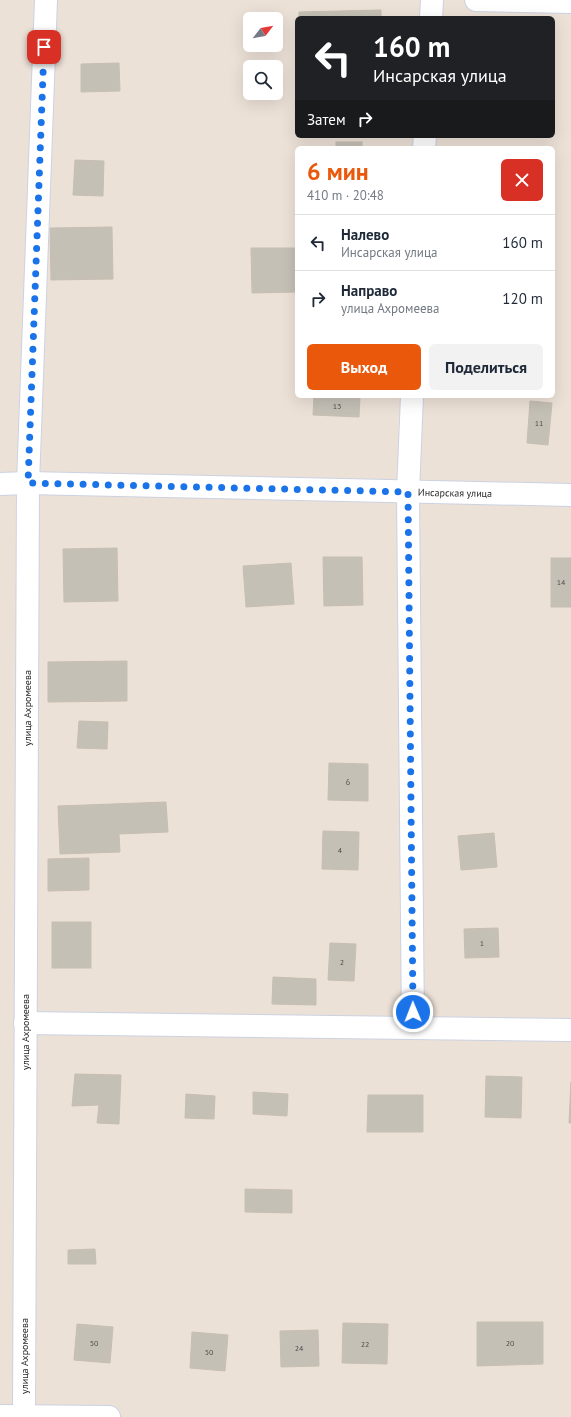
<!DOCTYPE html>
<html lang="ru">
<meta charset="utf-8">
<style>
:root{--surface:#fff;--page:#f2f2f3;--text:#1f2937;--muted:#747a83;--line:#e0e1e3;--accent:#ea580c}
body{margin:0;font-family:"PT Sans",sans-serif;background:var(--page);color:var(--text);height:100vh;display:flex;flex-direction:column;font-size:15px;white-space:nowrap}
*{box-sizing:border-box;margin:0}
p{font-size:13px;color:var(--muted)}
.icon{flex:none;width:22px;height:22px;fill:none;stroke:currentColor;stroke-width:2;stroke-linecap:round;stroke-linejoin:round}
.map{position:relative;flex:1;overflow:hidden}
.details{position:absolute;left:295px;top:146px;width:260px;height:252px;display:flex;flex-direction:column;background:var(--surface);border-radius:6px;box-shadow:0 4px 16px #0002}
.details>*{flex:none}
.hud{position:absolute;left:295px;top:16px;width:260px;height:122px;border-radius:6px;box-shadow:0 4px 16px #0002;background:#202124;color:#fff;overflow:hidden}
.needle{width:26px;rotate:59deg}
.buttons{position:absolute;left:243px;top:12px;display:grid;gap:8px}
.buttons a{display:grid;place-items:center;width:40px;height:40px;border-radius:6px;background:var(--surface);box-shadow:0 4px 16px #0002;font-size:20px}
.pin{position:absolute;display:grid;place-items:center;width:34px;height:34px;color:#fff;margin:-17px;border-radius:8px;box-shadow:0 2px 6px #0006}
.me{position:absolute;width:44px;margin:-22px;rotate:359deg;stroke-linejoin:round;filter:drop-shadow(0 0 3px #0008)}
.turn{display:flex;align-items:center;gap:14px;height:84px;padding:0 12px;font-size:18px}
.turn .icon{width:52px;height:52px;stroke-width:2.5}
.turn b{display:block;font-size:28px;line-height:34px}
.then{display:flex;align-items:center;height:38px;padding:0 12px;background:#0003;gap:8px;font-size:15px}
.round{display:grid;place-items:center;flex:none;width:42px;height:42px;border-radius:6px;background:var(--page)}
.headline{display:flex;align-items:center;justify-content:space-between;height:68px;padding:0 12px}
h1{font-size:24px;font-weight:800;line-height:30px;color:var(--accent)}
.button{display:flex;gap:8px;margin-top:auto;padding:8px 12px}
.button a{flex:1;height:46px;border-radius:6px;background:var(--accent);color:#fff;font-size:16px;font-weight:800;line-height:46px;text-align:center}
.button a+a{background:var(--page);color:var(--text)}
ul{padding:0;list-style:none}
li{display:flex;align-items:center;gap:12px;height:56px;padding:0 12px;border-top:1px solid var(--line)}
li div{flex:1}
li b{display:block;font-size:15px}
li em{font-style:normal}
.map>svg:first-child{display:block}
.building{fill:#c5c0b6;stroke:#c7beb1}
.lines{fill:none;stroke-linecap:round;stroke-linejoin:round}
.street-casing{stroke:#ccd2e2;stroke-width:24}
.street{stroke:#fff;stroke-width:22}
.route{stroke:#1a73e8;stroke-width:7;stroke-dasharray:0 12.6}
.labels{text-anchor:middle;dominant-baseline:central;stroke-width:3;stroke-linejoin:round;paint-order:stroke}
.number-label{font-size:8px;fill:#4e4d4b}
.street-label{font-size:10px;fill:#272727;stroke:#fff}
</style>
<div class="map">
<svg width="571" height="1417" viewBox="0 0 571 1417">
<rect width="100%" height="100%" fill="#ece1d7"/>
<g class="building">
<polygon points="381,10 381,18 299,18 299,12"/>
<polygon points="119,63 120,91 81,92 81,64"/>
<rect x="336" y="142" width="26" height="6"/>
<polygon points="75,160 104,161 103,196 73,195"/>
<polygon points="112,227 113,279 51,280 50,228"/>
<polygon points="251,248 297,248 297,292 252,293"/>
<polygon points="314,396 360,396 359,417 313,415"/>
<polygon points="530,401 552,403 548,445 527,443"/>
<polygon points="117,548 118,601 64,602 63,549"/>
<polygon points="323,557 362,557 363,605 324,606"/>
<rect x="551" y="558" width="20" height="49"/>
<polygon points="291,563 294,604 246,607 243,566"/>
<polygon points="127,661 127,701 48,702 48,662"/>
<polygon points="79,721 108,722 107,749 77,748"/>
<polygon points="329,763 368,764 368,801 328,800"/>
<polygon points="166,802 168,832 119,834 120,852 60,854 58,806"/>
<polygon points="323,831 359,832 358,870 322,869"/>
<polygon points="494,833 497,867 461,870 458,836"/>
<polygon points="89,858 89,890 48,891 48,859"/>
<rect x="52" y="922" width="39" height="46"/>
<polygon points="498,928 499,957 465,958 464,929"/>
<polygon points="330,943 356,944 354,981 328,980"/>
<polygon points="273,977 316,979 316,1005 272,1004"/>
<polygon points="75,1074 121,1075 119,1124 97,1123 99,1105 72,1106"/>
<polygon points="486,1076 522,1077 521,1118 485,1117"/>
<polygon points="571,1082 571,1123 569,1123"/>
<polygon points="253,1092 288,1094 287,1116 253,1114"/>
<polygon points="186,1094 215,1096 214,1119 185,1118"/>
<polygon points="368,1095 423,1095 423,1132 367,1132"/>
<polygon points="245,1189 292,1190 292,1213 245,1212"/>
<polygon points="95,1249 96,1264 68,1264 68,1250"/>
<polygon points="477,1322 543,1322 543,1364 477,1366"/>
<polygon points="343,1323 388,1324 387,1364 342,1363"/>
<polygon points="77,1324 113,1327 110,1363 74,1360"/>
<polygon points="318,1330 319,1366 281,1367 280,1331"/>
<polygon points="192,1332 228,1335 225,1371 190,1368"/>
</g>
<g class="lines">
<defs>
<g id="street">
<polyline points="476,0 571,2"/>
<polyline points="431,18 432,0"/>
<polyline points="424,148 425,136"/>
<polyline points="412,396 408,492 413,1028"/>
<polyline points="0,484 28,483 571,495"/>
<polyline points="25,1023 571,1030"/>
<polyline points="0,1416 109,1417"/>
<polyline points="24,1417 28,483 46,0"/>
</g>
</defs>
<use href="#street" class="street-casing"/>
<use href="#street" class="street"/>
</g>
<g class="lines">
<polyline class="route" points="44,47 28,483 408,492 413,1012"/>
</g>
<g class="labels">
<g class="number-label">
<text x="337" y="406">13</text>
<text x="539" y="423">11</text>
<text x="561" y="582">14</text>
<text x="348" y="782">6</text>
<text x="340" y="850">4</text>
<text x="482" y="943">1</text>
<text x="342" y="962">2</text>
<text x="94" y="1343">50</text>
<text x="510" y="1343">20</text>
<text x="365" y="1344">22</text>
<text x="299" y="1348">24</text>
<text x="209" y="1352">50</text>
</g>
<g class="street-label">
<text transform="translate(455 493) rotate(1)">Инсарская улица</text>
<text transform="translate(27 708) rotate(-90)">улица Ахромеева</text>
<text transform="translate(25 1032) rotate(-90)">улица Ахромеева</text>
<text transform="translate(24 1356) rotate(-90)">улица Ахромеева</text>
</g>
</g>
</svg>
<div class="buttons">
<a><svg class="needle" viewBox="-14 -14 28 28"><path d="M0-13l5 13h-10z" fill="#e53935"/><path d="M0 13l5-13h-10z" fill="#747a83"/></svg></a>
<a><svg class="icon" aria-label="search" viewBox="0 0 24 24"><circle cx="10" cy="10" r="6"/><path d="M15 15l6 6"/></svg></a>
</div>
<div class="pin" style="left:44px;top:47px;background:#d93025"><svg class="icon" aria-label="arrive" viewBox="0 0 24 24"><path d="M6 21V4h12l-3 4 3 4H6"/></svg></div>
<svg class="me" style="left:413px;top:1012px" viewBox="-20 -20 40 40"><circle r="17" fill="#1a73e8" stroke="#fff" stroke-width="3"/><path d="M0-11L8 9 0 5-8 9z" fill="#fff"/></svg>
<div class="hud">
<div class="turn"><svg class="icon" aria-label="left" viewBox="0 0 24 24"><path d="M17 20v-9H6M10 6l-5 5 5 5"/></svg><div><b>160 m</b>Инсарская улица</div></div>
<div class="then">Затем<svg class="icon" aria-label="right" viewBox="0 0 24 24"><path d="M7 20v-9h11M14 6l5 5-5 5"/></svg></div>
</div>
<section class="details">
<div class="headline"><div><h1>6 мин</h1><p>410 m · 20:48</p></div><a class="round" style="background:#d93025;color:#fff"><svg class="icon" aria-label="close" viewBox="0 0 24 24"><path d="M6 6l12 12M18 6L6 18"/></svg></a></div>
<ul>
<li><svg class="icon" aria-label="left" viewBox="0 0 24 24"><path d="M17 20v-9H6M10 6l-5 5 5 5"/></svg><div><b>Налево</b><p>Инсарская улица</p></div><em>160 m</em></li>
<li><svg class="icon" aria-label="right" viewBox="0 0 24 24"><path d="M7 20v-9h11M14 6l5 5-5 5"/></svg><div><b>Направо</b><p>улица Ахромеева</p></div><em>120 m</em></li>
</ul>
<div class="button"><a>Выход</a><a>Поделиться</a></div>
</section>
</div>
